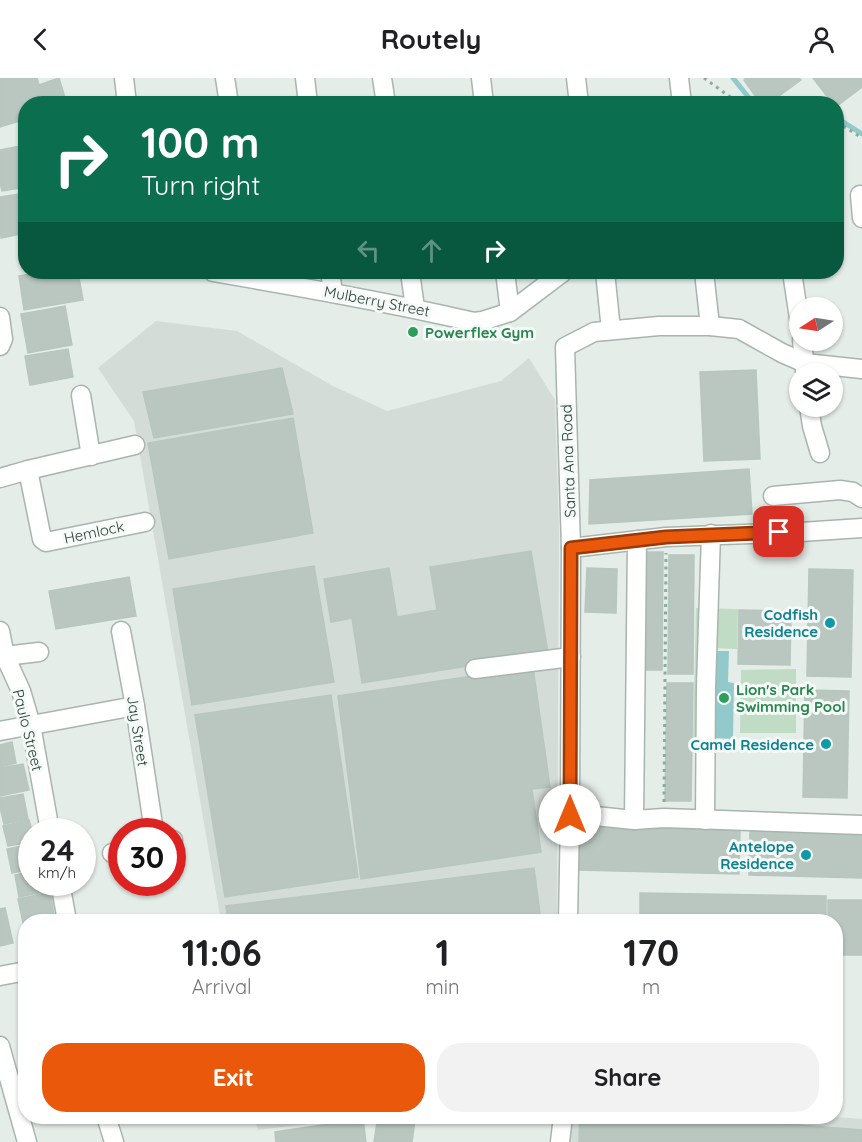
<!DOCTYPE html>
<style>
:root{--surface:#fff;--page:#f2f2f2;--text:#202124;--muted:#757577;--accent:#ea580c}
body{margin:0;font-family:Quicksand,sans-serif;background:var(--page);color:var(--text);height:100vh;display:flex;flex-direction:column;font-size:22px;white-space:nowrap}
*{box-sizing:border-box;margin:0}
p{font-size:20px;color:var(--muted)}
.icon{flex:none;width:33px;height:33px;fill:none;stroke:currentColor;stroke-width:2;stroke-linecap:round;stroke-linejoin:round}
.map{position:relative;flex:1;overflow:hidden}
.details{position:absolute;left:18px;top:836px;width:825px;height:210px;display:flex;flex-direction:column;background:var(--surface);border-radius:24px;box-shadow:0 2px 4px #0004}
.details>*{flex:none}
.hud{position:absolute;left:18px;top:18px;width:826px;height:183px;border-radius:24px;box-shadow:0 2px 4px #0004;background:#0b6e4f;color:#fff;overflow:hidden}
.needle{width:39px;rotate:258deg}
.buttons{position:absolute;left:789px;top:219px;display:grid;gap:12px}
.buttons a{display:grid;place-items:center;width:54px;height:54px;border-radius:50%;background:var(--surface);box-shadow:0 2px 4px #0004;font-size:30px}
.speed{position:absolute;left:18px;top:740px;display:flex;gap:12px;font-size:30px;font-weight:700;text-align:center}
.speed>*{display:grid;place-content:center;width:78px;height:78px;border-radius:50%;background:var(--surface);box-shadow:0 2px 4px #0004;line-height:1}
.speed small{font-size:15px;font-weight:400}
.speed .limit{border:9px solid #d22;background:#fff;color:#111}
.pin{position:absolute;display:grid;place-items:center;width:51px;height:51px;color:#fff;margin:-26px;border-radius:12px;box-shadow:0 3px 9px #0006}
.me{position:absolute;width:66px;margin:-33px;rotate:0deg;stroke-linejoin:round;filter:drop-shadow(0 0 4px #0008)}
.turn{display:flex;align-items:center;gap:21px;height:126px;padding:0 24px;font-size:27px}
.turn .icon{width:78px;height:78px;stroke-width:2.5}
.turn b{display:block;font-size:42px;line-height:51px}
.lanes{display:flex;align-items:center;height:57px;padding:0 24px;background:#0003;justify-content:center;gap:30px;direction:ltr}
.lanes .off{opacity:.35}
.eta{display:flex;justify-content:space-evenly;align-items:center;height:102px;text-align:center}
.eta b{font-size:36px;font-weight:700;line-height:42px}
.button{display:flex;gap:12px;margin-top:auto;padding:12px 24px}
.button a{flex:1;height:69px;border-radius:24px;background:var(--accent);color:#fff;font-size:24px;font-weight:700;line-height:69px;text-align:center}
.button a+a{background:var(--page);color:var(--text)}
header{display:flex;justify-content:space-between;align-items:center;height:78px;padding:0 24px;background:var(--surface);font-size:27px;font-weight:700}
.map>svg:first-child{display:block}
.built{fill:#d3dcd7}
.green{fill:#c0dcc4}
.water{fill:#92cacc}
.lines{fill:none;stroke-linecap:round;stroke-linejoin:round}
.stream{stroke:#92cacc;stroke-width:5}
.building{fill:#bac7c1;stroke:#b7c6be;stroke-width:1.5}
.minor-casing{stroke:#a8b5ae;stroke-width:21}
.path{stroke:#88ad9e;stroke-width:3;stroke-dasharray:3 4.5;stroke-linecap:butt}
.minor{stroke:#fff;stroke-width:18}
.route-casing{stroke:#983908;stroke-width:15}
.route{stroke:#ea580c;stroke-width:10}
.leisure-dot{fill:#2e9e5b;stroke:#f5f9f7;stroke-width:2}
.culture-dot{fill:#0f9aa8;stroke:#f5f9f7;stroke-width:2}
.labels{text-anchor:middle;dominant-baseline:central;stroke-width:6;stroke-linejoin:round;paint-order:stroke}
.street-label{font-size:15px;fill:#253d34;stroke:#f5f9f7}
.leisure-label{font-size:15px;font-weight:bold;fill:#27864d;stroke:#f5f9f7;text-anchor:start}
.culture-label{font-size:15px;font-weight:bold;fill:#0d838f;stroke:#f5f9f7;text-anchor:end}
</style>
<header><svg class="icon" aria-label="back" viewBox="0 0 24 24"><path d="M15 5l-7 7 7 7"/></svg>Routely<svg class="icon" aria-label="person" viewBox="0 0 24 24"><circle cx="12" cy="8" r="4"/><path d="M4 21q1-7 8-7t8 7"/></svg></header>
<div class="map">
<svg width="862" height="1064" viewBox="0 0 862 1064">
<rect width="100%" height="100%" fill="#e5ede8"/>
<g class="built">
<polygon points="156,243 237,253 333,308 387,333 501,303 529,280 555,322 559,456 557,843 221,843 134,343 98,290"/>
<polygon points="255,1038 372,1038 258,1052"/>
<polygon points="567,1038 822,1038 862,1041 862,1064 566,1064"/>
</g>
<g class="green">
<polygon points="696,530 738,531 737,571 711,570 708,662 693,662"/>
<polygon points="796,591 796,655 740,655 741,592"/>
</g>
<polygon class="water" points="713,573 729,573 728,604 734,605 733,661 712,660"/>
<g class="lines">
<g class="stream">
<polyline points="733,0 754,26"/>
<polyline points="837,40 862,56"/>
</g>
</g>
<g class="building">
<polygon points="0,0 37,0 39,7 59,0 67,26 26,26 26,41 0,49"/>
<polygon points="746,0 799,0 801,2 768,26 761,26 744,2"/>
<polygon points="813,0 862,0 862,9 837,28 837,26 833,26"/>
<polygon points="26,67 26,109 2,113 0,105 0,72"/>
<polygon points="26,115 26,155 1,160 0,152 0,119"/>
<polygon points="45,194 78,194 83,222 24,232 19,198"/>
<polygon points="65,228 72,267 28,275 21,236"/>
<polygon points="68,271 73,299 30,307 25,278"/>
<polygon points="282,290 293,336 154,360 143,314"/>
<polygon points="756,292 760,381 704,383 700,294"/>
<polygon points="293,340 313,455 169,481 148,365"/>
<polygon points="749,391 752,436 589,446 590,402"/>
<polygon points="531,473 548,575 362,605 352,540 331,544 324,501 389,490 397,539 437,532 430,489"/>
<polygon points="638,474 663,474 662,592 637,592"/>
<polygon points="669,477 694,477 693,596 668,596"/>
<polygon points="314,488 334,604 192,627 173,511"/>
<polygon points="587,490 617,491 616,535 585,534"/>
<polygon points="809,491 853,492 851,599 807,598"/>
<polygon points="129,499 136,538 56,551 49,513"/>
<polygon points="739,532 791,533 790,587 738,586"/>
<polygon points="533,589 550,709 532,711 541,774 361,801 338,618"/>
<polygon points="667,605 693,605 691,723 665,723"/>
<polygon points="805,612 849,613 847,720 803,719"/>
<polygon points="331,617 358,799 225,819 195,637"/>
<polygon points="12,664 16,685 0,689 0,667"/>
<polygon points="23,686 29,712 0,718 0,690"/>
<polygon points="23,716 28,741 4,746 0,729 0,720"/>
<polygon points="29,742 32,753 32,764 8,768 3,748"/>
<polygon points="578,748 740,752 739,796 577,792"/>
<polygon points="750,753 862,756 862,800 749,797"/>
<polygon points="32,766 32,791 12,795 7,771"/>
<polygon points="534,790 541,843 228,843 226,828"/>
<polygon points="32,793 32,804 45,804 47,813 19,819 15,797"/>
<polygon points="50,814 55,842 26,843 26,849 24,849 18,821"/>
<polygon points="640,815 826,818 826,843 640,843"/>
<polygon points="828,822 862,822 862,877 836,877 836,843 828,843"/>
<polygon points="5,830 13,865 0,868 0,831"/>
<polygon points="378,1038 415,1042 412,1064 374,1064"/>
<polygon points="580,1038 680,1038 862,1052 862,1064 579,1064"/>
<polygon points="363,1041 366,1064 276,1064 275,1054"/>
</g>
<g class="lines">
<defs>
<g id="minor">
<polyline points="124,0 127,26"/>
<polyline points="225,0 229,26"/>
<polyline points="305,0 308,26"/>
<polyline points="382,0 386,26"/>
<polyline points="481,0 484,26"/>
<polyline points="576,0 579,26"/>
<polyline points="679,0 682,26"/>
<polyline points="860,117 862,140"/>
<path d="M213,194c87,15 174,30 261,50l8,-1 28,-9 53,-40"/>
<polyline points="330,194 333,214"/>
<polyline points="410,194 415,230"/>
<polyline points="505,194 510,234"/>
<polyline points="605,194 611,252"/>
<polyline points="704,194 710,248"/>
<polyline points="792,194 800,247"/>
<polyline points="0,239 3,261 0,268"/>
<polyline points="802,262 805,293"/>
<polyline points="81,317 91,378"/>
<polyline points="809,328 812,348 820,375"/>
<polyline points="28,392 42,461 46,464 145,444"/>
<polyline points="0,400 28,392 135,367"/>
<polyline points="773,418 840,412 853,414 862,420"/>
<polyline points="571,470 666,459 801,454 862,450"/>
<polyline points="0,553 5,578 21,613 31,647 50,753"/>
<polyline points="121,553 135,628 154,753"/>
<polyline points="5,578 39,574"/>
<polyline points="475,591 571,579"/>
<polyline points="0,653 135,628"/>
<polyline points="570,737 595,738 634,742 664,740 862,747"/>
<polyline points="634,742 637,462"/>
<polyline points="705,742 706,608 711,456"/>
<polyline points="172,762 173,762"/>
<polyline points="112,775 122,773"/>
<polyline points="60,804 67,843"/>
<polyline points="568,843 570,737 571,470 565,269 594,254 659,248 710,248 739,251 782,275 805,285 862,291"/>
<polyline points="0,898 26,893"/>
<polyline points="0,968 27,1064"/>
<polyline points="106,1038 114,1064"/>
<polyline points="560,1064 563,1038"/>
</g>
</defs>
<use href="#minor" class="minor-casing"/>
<g class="path">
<polyline points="704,0 740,26"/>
<polyline points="837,44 862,60"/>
<polyline points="664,724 666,475"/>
</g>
<use href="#minor" class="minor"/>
</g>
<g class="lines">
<defs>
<polyline id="route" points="570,737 571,470 666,459 779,454"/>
</defs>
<use href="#route" class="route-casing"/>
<use href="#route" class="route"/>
</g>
<g class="leisure-dot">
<circle cx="413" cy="254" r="6"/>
<circle cx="724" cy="620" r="6"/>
</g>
<g class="culture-dot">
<circle cx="830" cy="545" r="6"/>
<circle cx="826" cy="666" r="6"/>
<circle cx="806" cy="777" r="6"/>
</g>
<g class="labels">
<g class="street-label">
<text transform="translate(377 223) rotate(11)">Mulberry Street</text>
<text transform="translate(568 383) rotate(-92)">Santa Ana Road</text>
<text transform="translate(94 454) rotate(-12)">Hemlock</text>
<text transform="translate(28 652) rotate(76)">Paulo Street</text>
<text transform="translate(138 653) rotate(81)">Jay Street</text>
</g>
<g class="leisure-label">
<text x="425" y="254">Powerflex Gym</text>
<text x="736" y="611">Lion's Park<tspan x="736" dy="17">Swimming Pool</tspan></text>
</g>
<g class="culture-label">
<text x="818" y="536">Codfish<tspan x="818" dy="17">Residence</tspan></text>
<text x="814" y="666">Camel Residence</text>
<text x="794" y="768">Antelope<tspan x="794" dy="17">Residence</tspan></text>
</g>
</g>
</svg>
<div class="buttons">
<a><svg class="needle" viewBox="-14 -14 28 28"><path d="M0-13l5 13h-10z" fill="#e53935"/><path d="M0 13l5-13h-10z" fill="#757577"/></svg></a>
<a><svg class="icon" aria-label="layers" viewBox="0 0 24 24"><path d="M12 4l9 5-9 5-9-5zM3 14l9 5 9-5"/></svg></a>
</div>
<div class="speed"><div>24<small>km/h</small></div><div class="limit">30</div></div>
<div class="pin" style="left:779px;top:454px;background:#d93025"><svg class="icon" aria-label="arrive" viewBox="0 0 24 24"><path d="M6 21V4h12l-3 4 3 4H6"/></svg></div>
<svg class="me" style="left:570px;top:737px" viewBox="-20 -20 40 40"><circle r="19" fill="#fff"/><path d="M0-13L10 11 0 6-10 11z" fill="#ea580c"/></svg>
<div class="hud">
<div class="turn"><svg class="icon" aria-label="right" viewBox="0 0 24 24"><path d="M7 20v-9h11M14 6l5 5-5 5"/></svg><div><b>100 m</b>Turn right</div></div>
<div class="lanes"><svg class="icon off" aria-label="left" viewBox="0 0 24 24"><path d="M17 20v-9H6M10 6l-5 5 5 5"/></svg><svg class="icon off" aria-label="ahead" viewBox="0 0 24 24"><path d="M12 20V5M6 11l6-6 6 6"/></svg><svg class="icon" aria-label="right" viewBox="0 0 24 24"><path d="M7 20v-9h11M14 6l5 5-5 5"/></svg></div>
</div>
<section class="details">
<div class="eta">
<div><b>11:06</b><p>Arrival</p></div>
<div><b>1</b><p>min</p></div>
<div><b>170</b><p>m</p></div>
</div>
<div class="button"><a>Exit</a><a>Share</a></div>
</section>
</div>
